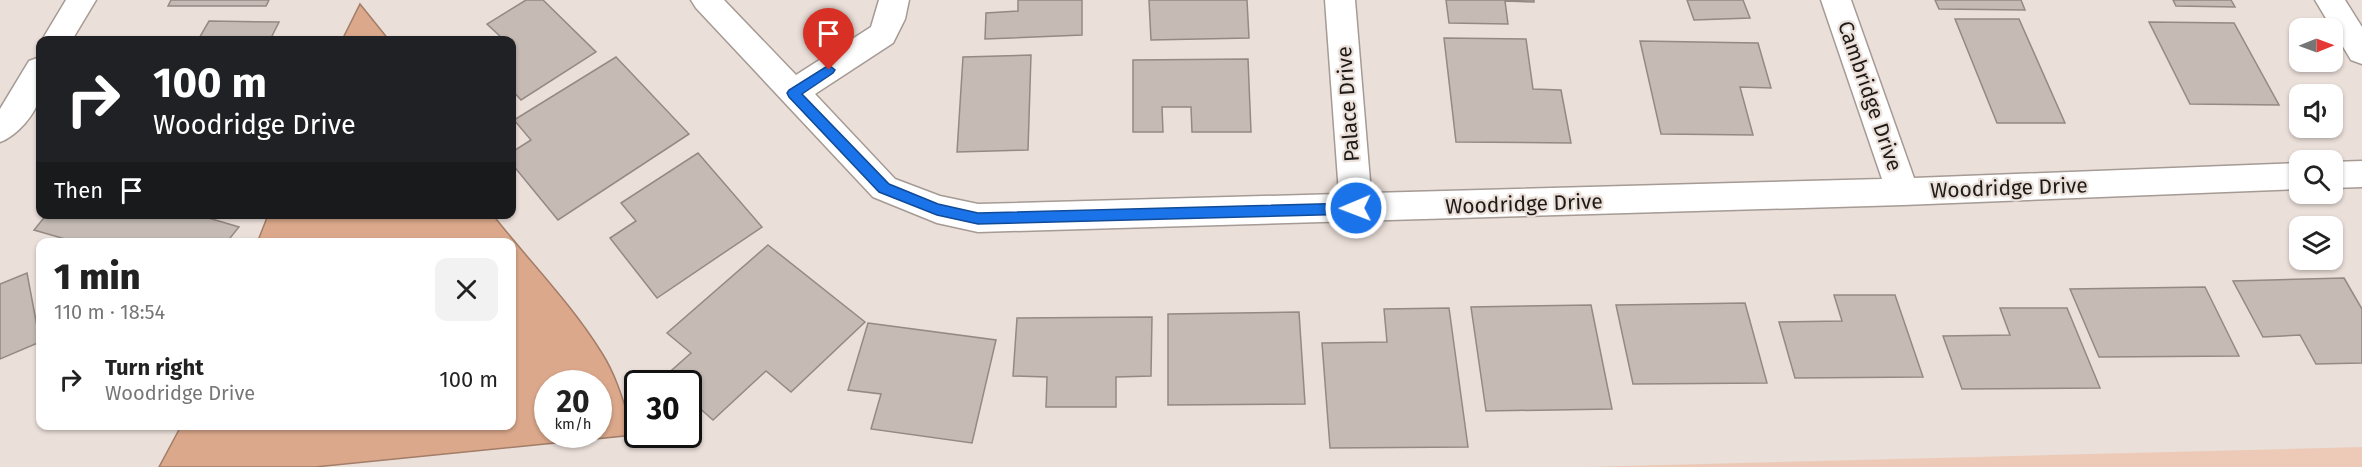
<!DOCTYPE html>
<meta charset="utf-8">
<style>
:root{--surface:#fff;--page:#f2f2f2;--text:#222;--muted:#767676}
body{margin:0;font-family:"Fira Sans",sans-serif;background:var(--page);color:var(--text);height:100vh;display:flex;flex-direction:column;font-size:22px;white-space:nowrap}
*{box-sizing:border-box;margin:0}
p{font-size:20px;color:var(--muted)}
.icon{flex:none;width:33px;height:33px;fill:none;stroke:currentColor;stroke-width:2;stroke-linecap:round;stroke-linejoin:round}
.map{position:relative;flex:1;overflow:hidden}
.drawer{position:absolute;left:36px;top:238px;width:480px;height:192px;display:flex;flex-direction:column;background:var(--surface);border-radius:12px;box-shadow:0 2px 4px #0004}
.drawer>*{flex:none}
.guide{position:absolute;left:36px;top:36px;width:480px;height:183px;border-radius:12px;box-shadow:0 2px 4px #0004;background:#202124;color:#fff;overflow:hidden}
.needle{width:39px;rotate:89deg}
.tools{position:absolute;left:2289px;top:18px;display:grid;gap:12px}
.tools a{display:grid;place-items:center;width:54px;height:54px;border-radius:12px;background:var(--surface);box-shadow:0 2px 4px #0004;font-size:30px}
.speed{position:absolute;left:534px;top:370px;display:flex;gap:12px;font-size:30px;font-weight:700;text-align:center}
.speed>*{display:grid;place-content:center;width:78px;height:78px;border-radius:50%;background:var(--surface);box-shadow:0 2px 4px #0004;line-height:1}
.speed small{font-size:15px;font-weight:400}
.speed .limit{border:3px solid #111;border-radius:9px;background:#fff;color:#111}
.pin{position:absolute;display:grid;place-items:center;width:51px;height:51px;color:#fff;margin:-62px -26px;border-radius:50% 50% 50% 0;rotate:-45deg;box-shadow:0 0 6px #0007}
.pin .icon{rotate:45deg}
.me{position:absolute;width:66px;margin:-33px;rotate:269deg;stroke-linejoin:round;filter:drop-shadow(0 0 4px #0008)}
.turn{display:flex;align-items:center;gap:21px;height:126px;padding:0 18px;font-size:27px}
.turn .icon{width:78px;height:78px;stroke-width:2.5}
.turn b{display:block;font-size:42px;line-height:51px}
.then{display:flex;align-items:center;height:57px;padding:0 18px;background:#0003;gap:12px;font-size:22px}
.round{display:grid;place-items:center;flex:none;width:63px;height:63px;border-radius:12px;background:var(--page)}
.overview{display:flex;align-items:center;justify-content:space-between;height:102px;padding:0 18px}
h1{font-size:36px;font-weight:800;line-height:45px}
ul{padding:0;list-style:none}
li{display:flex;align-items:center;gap:18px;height:78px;padding:0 18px}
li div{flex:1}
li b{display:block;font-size:22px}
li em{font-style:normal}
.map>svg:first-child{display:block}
.green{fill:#eccab7}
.water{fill:#dba88b;stroke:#a27d68;stroke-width:1.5;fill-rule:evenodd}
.building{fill:#c5bab4;stroke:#948984;stroke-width:1.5}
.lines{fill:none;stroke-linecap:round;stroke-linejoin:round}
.minor-casing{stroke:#a59a94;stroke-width:3}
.minor{fill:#fff;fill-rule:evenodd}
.route{fill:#1a73e8;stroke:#114b97;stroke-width:1.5}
.labels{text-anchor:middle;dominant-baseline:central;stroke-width:4.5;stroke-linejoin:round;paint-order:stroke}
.street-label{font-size:21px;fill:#1e1a18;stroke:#ebdfd9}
</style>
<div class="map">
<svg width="2362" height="467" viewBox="0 0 2362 467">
<rect width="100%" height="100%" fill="#ebdfd9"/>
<polygon class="green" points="2362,447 2362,467 1584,467"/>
<g class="water">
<polygon points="360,4 389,40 342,40"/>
<path d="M268,215h225c36,46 78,88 109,138 16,25 23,54 32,82l-319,32h-156l22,-41h331v-183h-255zM548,384h50v51h-50z"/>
</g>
<g class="building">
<polygon points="171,0 269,0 266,6 168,6"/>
<polygon points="526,0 543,0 596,52 521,100 512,90 512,40 498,40 502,38 487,24"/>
<polygon points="1018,0 1082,0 1082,35 985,39 986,13 1018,11"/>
<polygon points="1149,0 1247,0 1249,38 1151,40"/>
<polygon points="1446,0 1534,0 1534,2 1505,1 1508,24 1449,23"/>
<polygon points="1687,0 1743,0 1750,18 1694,20"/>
<polygon points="1935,0 2021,0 2025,10 1939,9"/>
<polygon points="2173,0 2231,0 2235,7 2176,6"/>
<polygon points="1955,19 2019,19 2065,123 1997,123"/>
<polygon points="209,21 279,22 270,40 198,40"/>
<polygon points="2149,22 2234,23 2279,105 2190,104"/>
<polygon points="1444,38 1526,39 1533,89 1561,90 1571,143 1456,142"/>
<polygon points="1640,41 1758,43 1771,88 1740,87 1753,135 1661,134"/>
<polygon points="1031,55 1028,150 957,152 963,57"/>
<polygon points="616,57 689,134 558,220 512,164 512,152 531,140 514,120"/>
<polygon points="1248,59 1251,132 1192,132 1191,107 1162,107 1163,132 1133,132 1133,60"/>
<polygon points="698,153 762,227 657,298 610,238 636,221 621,203"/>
<polygon points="47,214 195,214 239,227 226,243 79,243 34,230"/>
<polygon points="768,245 865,322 791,392 766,371 713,420 688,398 688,384 672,384 664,377 691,353 667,333"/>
<polygon points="27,273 40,342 0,359 0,284"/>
<polygon points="2344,278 2362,309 2362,363 2316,364 2300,335 2263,337 2233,281"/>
<polygon points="2205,287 2239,356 2099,357 2070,289"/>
<polygon points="1834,295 1895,295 1923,377 1795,378 1779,322 1842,321"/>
<polygon points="1745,303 1767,383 1633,384 1616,305"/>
<polygon points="1591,305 1612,409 1486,411 1471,307"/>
<polygon points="1449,308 1468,447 1330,448 1322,343 1387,342 1384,309"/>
<polygon points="2000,308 2067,308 2100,388 1962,389 1943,336 2010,335"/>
<polygon points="1299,312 1305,404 1168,405 1168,314"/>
<polygon points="1152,317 1151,376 1116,377 1116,407 1046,407 1047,377 1013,376 1017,318"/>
<polygon points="868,323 996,340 972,443 871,429 881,394 848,390"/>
</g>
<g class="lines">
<defs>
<g id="minor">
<polygon points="66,0 96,0 72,40 42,40"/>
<polygon points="691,0 724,0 796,75 871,27 879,0 909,0 905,19 893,43 815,94 895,179 940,196 978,204 1339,194 1325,0 1355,0 1371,193 1882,179 1821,0 1851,0 1914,178 2300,163 2300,189 1903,205 978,232 937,223 873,197 696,8"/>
<polygon points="2315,0 2345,0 2362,27 2362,64 2351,60"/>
<path d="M40,57c1,10 3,28 0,39 -4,18 -23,40 -40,46v-33l29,-48z"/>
<polygon points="2362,161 2362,187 2332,188 2332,162"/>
</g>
</defs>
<use href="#minor" class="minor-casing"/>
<use href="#minor" class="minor"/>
</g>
<polygon class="route" points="829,65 835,70 833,73 802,94 889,184 938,204 978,213 1356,203 1363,208 1356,214 978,224 937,215 879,192 789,97 787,93 789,90"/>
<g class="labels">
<g class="street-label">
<text transform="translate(1870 96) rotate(71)">Cambridge Drive</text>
<text transform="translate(1348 104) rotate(-94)">Palace Drive</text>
<text transform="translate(2009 188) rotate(-2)">Woodridge Drive</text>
<text transform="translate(1524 204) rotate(-2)">Woodridge Drive</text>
</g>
</g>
</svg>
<div class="tools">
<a><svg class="needle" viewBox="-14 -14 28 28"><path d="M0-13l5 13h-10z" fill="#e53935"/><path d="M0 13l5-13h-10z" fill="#767676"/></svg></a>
<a><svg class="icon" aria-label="sound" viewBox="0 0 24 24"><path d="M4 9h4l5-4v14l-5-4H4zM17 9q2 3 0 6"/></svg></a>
<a><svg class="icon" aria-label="search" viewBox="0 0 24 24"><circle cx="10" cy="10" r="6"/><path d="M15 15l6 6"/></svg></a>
<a><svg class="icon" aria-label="layers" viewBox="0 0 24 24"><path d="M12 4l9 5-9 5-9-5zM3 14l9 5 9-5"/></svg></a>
</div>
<div class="speed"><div>20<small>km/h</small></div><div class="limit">30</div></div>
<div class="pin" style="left:829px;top:70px;background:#d93025"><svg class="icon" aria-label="arrive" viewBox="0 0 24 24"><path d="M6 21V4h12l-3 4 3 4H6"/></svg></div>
<svg class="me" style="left:1356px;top:208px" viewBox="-20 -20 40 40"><circle r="17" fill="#1a73e8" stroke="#fff" stroke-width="3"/><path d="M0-11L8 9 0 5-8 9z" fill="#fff"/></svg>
<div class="guide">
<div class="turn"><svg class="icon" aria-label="right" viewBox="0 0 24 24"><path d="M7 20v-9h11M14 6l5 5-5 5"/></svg><div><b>100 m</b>Woodridge Drive</div></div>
<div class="then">Then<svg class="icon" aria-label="arrive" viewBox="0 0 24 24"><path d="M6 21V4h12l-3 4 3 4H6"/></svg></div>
</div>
<section class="drawer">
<div class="overview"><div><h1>1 min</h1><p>110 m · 18:54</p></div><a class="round"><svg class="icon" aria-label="close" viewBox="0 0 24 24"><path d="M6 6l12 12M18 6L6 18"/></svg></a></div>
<ul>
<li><svg class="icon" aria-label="right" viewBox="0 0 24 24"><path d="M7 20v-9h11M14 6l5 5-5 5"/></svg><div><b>Turn right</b><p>Woodridge Drive</p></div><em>100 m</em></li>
</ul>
</section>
</div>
